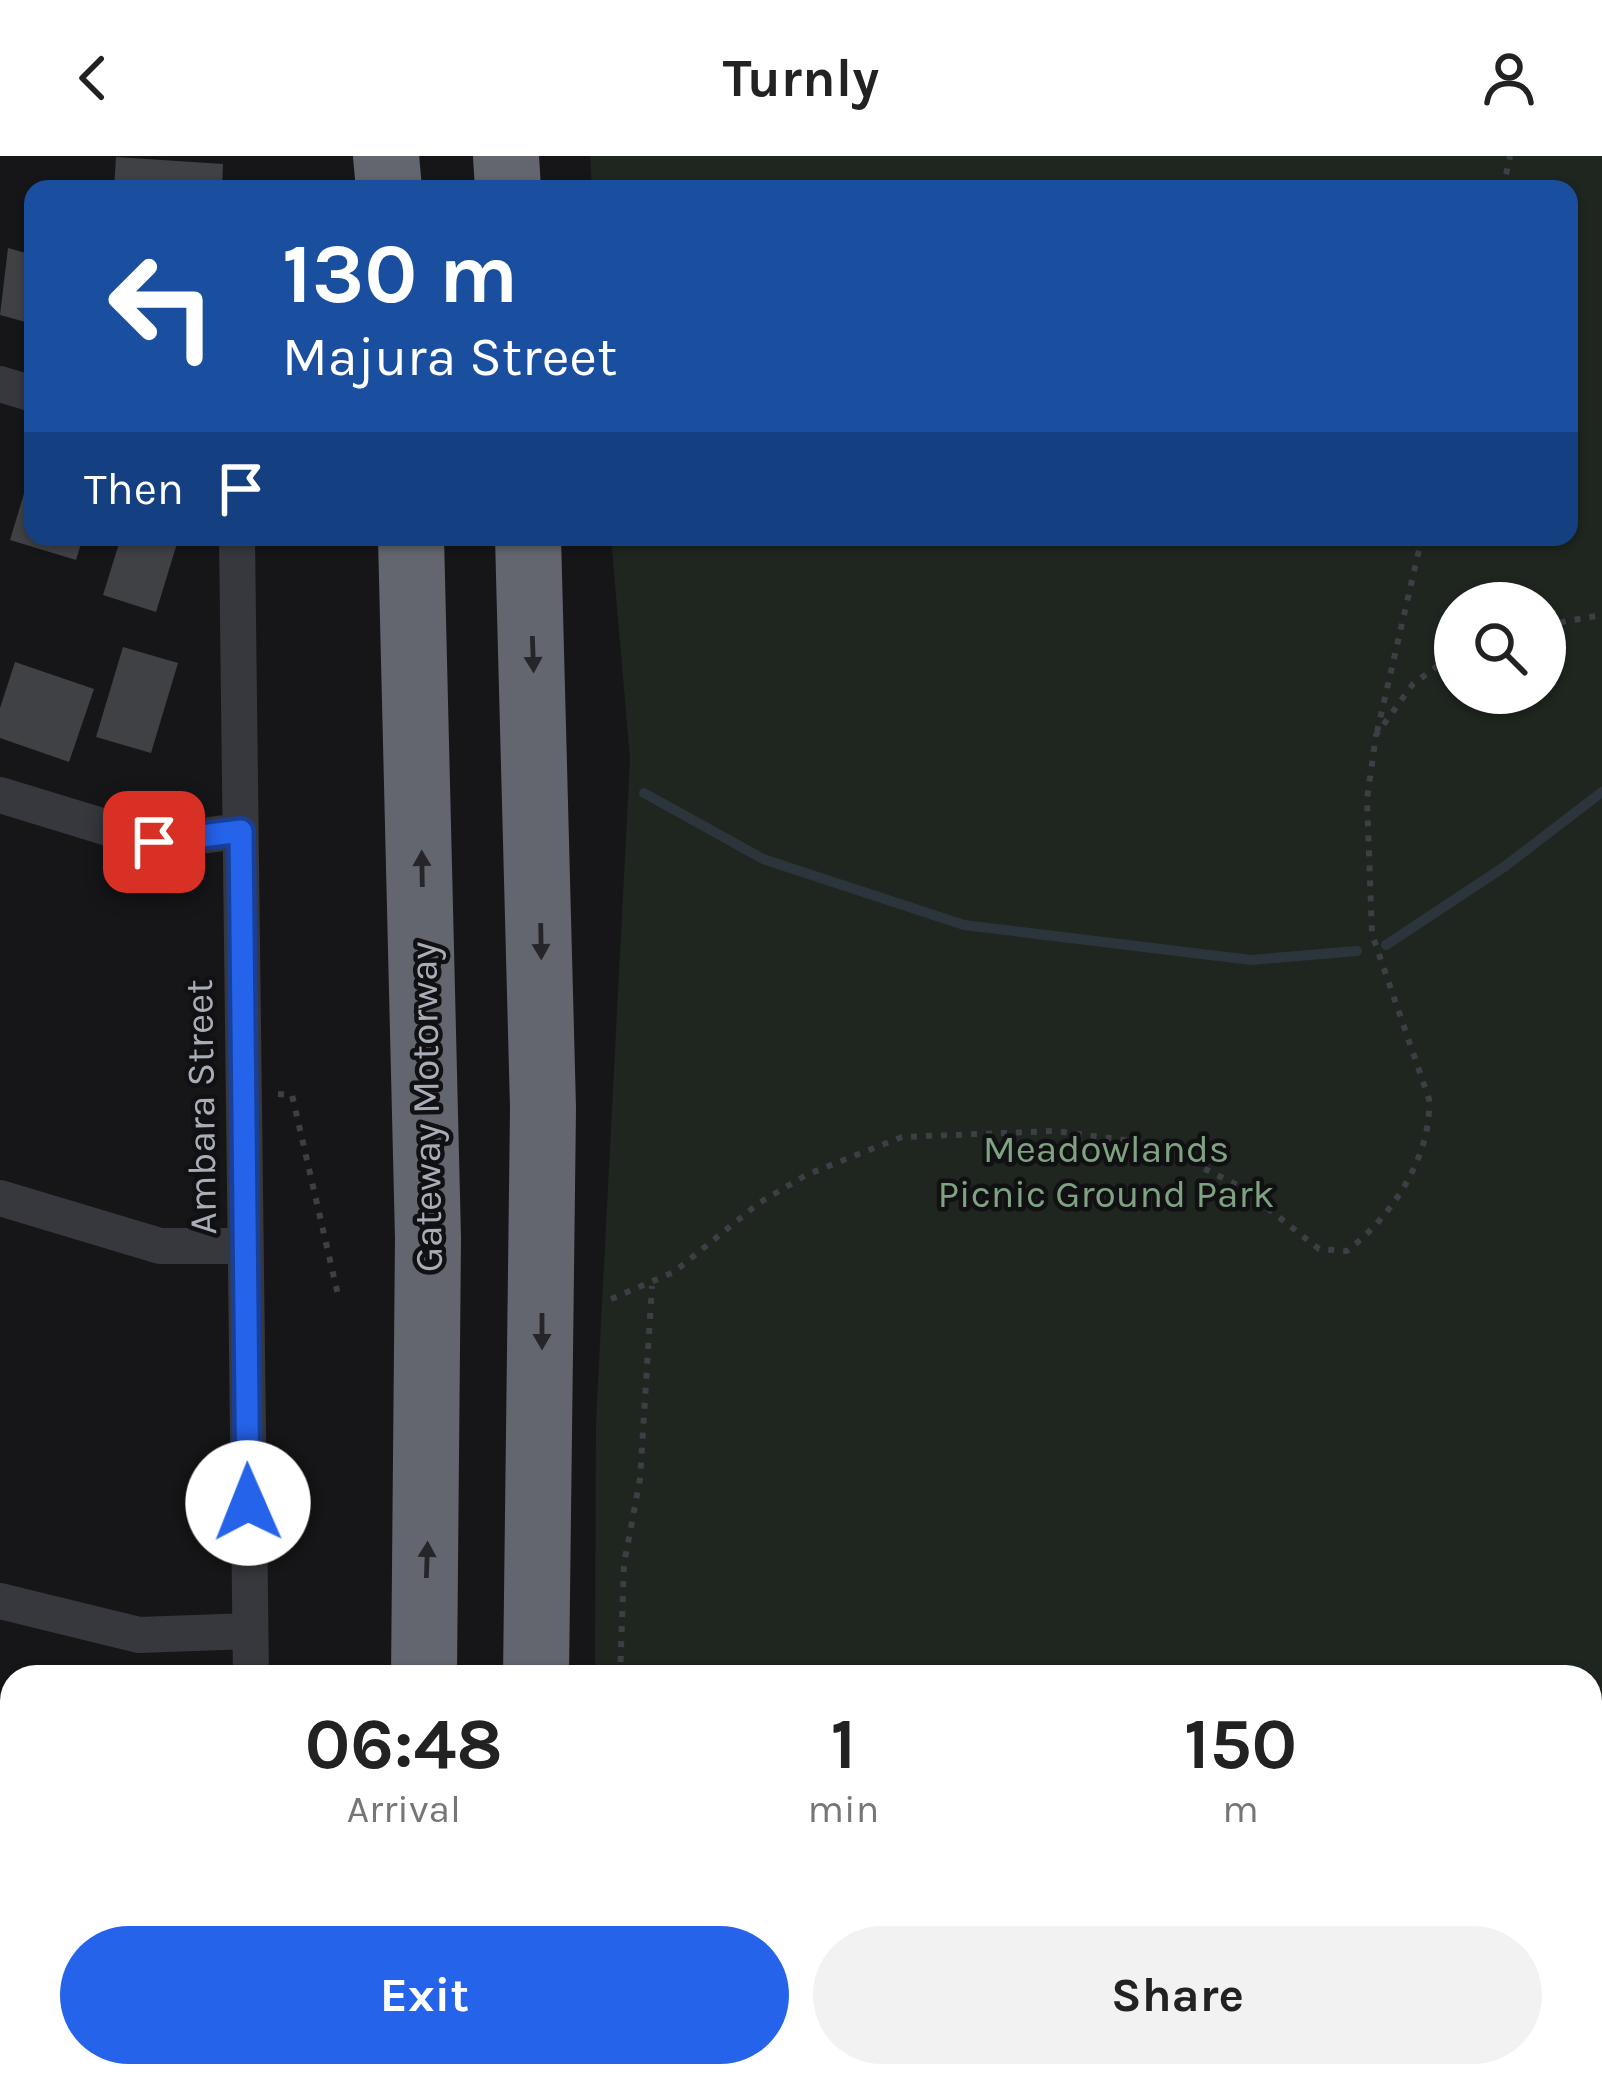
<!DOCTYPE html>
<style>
:root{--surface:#fff;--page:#f2f2f2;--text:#222;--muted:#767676;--accent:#2563eb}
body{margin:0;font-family:Karla,sans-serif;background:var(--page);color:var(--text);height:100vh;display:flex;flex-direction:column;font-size:45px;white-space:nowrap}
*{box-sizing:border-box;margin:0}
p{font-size:39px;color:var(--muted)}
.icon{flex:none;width:66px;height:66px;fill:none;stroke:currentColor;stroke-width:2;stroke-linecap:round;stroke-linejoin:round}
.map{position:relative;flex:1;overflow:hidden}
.panel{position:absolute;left:0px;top:1509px;width:1602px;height:423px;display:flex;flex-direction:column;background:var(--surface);border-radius:36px 36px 0 0;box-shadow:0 3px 9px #0004}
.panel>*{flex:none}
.banner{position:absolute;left:24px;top:24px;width:1554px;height:366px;border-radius:24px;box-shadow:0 3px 9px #0004;background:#1a4fa0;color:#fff;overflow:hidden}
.buttons{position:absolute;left:1434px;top:426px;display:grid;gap:24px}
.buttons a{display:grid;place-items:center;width:132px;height:132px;border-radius:50%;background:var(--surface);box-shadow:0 3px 9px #0004;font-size:60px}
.pin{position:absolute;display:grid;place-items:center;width:102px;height:102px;color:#fff;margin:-51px;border-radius:24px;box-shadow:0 6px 18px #0006}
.me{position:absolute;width:132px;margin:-66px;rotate:359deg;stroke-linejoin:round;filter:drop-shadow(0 0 9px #0008)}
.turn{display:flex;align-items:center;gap:42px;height:252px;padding:0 60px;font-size:54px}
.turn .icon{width:156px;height:156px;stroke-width:2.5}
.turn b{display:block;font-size:84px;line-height:102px}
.then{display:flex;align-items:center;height:114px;padding:0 60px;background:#0003;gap:24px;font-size:45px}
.eta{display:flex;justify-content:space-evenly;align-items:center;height:204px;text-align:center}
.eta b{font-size:72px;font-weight:700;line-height:84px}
.cta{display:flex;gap:24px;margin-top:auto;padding:24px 60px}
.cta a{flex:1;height:138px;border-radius:72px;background:var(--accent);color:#fff;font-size:48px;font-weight:700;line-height:138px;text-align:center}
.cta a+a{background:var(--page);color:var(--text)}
header{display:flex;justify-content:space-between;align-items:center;height:156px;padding:0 60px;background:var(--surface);font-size:54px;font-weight:700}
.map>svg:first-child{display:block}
.green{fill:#1e261f;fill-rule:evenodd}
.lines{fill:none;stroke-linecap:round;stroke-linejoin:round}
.stream{stroke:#2c353c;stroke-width:10}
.building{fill:#404145}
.path{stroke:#3d3f44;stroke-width:6;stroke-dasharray:6 9;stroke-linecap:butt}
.street{stroke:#37383d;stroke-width:36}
.highway{stroke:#63666e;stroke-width:66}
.oneway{fill:#26262a}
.route-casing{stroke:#184099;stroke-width:30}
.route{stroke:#2563eb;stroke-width:21}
.labels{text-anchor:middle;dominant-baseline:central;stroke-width:9;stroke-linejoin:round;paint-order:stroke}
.street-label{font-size:39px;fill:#a8adb8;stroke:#111113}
.park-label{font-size:39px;fill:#7fa381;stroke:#111113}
</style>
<header><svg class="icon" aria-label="back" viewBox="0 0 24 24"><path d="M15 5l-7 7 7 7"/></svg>Turnly<svg class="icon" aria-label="person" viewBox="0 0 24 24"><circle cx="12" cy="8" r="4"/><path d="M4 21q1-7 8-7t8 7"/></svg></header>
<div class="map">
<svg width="1602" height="1930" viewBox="0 0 1602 1930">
<rect width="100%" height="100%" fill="#161618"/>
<path class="green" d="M590,0h1012v1930h-1018l1,-10h1005v-399h-995l1,-256 34,-662 -19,-222h958v-348h-977zM1455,447h90v90h-90z"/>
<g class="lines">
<g class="stream">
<polyline points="644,637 763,703 964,769 1251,804 1357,795"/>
<polyline points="1386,789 1504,711 1602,636"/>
</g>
</g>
<g class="building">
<polygon points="116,1 223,8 222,33 114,33"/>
<polygon points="8,92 33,99 33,168 0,159"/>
<polygon points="32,311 33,381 83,381 76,404 10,384"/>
<polygon points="121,381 179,381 156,456 103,439"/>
<polygon points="123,491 178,507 151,597 96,581"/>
<polygon points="15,506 94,533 69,606 0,582 0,552"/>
</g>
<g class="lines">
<g class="path">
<polyline points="1503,33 1510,0"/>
<polyline points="1545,469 1602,459"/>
<polyline points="1377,576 1422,381"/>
<polyline points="278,938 292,939 338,1139"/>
<path d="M611,1143l63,-27 85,-69 47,-28 96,-38 153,-6 100,13 86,43 78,62 28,2c44,-34 85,-94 82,-152l-57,-165 -5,-135 9,-64 37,-51 42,-31"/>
<polyline points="620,1521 624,1408 640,1323 652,1130"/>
<polyline points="737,1920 741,1930"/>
<polyline points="623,1930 624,1920"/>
</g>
<g class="street">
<polyline points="0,228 33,238"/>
<polyline points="237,381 251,1521"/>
<polyline points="0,639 154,686 240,675"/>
<polyline points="0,1042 160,1090 244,1090"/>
<polyline points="0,1445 139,1479 250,1475"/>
<polyline points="0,1845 12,1848"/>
<polyline points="173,1930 176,1920"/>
</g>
<g class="highway">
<polyline points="386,0 389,33"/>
<polyline points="506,0 508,33"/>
<polyline points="411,381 428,1082 424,1521"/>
<polyline points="528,381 543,952 536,1521"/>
<polyline points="408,1930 409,1920"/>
<polyline points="519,1930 519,1920"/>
</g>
</g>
<defs><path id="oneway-solid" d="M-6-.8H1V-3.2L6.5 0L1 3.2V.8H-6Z" transform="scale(3)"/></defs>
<g class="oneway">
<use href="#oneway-solid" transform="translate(533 498) rotate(88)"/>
<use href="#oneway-solid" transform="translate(422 713) rotate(-91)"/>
<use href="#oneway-solid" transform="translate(541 785) rotate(89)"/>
<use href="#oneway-solid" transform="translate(542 1175) rotate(90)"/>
<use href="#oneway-solid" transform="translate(427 1404) rotate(-88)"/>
</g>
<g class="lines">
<defs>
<polyline id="route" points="154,686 241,675 248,1347"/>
</defs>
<use href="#route" class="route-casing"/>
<use href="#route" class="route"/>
</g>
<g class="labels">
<g class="street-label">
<text transform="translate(201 951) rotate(-91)">Ambara Street</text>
<text transform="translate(426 951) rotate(-91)">Gateway Motorway</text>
</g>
<g class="park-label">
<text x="1106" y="993">Meadowlands<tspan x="1106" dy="45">Picnic Ground Park</tspan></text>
</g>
</g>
</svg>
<div class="buttons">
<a><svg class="icon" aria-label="search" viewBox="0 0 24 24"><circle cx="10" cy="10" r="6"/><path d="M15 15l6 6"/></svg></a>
</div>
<div class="pin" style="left:154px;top:686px;background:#d93025"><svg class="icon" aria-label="arrive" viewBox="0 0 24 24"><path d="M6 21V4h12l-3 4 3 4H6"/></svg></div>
<svg class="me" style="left:248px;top:1347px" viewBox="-20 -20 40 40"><circle r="19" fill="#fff"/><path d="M0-13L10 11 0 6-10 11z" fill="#2563eb"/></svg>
<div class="banner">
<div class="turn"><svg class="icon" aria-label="left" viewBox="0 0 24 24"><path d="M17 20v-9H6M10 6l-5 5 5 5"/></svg><div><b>130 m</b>Majura Street</div></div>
<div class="then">Then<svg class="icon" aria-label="arrive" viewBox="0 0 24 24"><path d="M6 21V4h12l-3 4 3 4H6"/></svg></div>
</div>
<section class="panel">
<div class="eta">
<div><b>06:48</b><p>Arrival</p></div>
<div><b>1</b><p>min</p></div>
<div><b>150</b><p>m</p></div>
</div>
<div class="cta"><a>Exit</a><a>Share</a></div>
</section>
</div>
